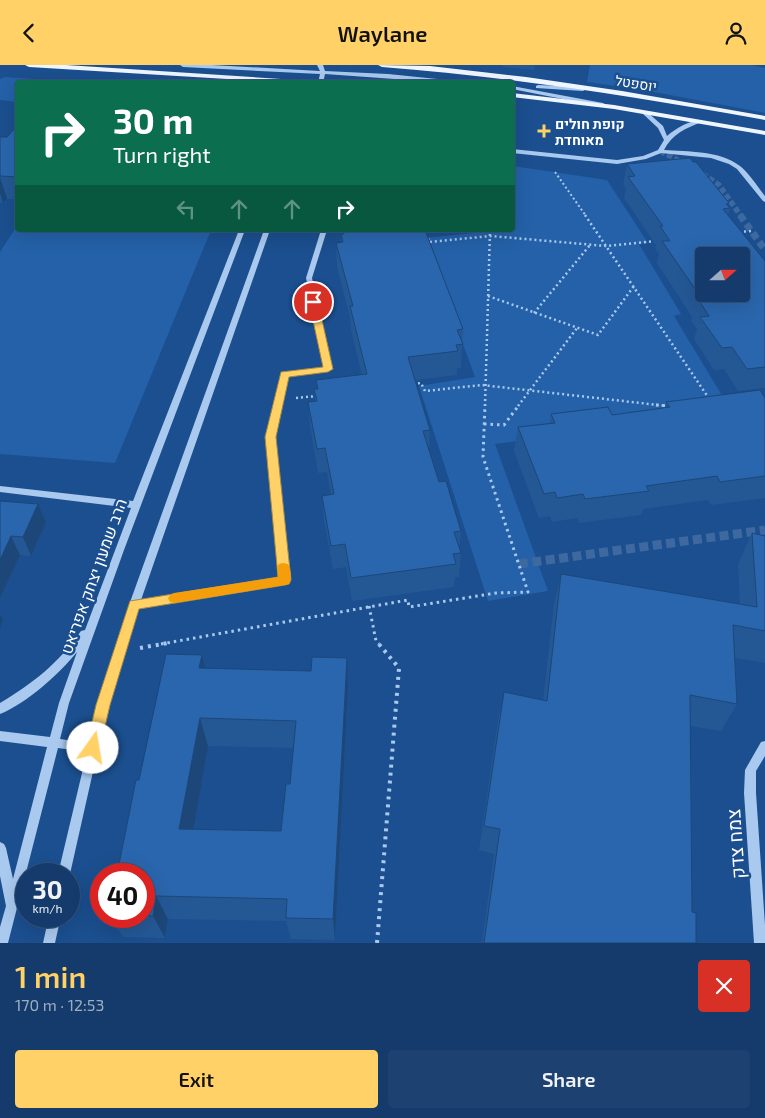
<!DOCTYPE html>
<meta charset="utf-8">
<style>
:root{--surface:#143b6b;--page:#1d4271;--text:#f1f3f6;--muted:#9dadc1;--line:#33557e;--accent:#ffd166}
body{margin:0;font-family:"Exo 2",Heebo,sans-serif;background:var(--page);color:var(--text);height:100vh;display:flex;flex-direction:column;font-size:19px;white-space:nowrap}
*{box-sizing:border-box;margin:0}
p{font-size:16px;color:var(--muted)}
.icon{flex:none;width:28px;height:28px;fill:none;stroke:currentColor;stroke-width:2;stroke-linecap:round;stroke-linejoin:round}
.map{position:relative;height:878px;overflow:hidden}
.side{display:flex;flex-direction:column;background:var(--surface);flex:1}
.side>*{flex:none}
.banner{position:absolute;left:15px;top:15px;width:500px;height:152px;border-radius:5px;box-shadow:0 5px 20px #0002,0 0 0 1px var(--line);background:#0b6e4f;color:#fff;overflow:hidden}
.needle{width:32px;rotate:69deg}
.buttons{position:absolute;left:695px;top:182px;display:grid;gap:10px}
.buttons a{display:grid;place-items:center;width:55px;height:55px;border-radius:5px;background:var(--surface);box-shadow:0 5px 20px #0002,0 0 0 1px var(--line);font-size:25px}
.speed{position:absolute;left:15px;top:798px;display:flex;gap:10px;font-size:25px;font-weight:700;text-align:center}
.speed>*{display:grid;place-content:center;width:65px;height:65px;border-radius:50%;background:var(--surface);box-shadow:0 5px 20px #0002,0 0 0 1px var(--line);line-height:1}
.speed small{font-size:12px;font-weight:400}
.speed .limit{border:8px solid #d22;background:#fff;color:#111}
.pin{position:absolute;display:grid;place-items:center;width:42px;height:42px;color:#fff;margin:-21px;border:2px solid #fff;border-radius:50%;box-shadow:0 1px 5px #0007}
.me{position:absolute;width:55px;margin:-28px;rotate:13deg;stroke-linejoin:round;filter:drop-shadow(0 0 4px #0008)}
.turn{display:flex;align-items:center;gap:18px;height:105px;padding:0 15px;font-size:22px}
.turn .icon{width:65px;height:65px;stroke-width:2.5}
.turn b{display:block;font-size:35px;line-height:42px}
.lanes{display:flex;align-items:center;height:48px;padding:0 15px;background:#0003;justify-content:center;gap:25px;direction:ltr}
.lanes .off{opacity:.35}
.round{display:grid;place-items:center;flex:none;width:52px;height:52px;border-radius:5px;background:var(--page)}
.headline{display:flex;align-items:center;justify-content:space-between;height:85px;padding:0 15px}
h1{font-size:30px;font-weight:600;line-height:38px;color:var(--accent)}
.button{display:flex;gap:10px;margin-top:auto;padding:10px 15px}
.button a{flex:1;height:58px;border-radius:5px;background:var(--accent);color:#111;font-size:20px;font-weight:600;line-height:58px;text-align:center}
.button a+a{background:var(--page);color:var(--text)}
header{display:flex;justify-content:space-between;align-items:center;height:65px;padding:0 15px;background:var(--accent);color:#111;font-size:22px;font-weight:600}
.map>svg:first-child{display:block}
.green{fill:#2461a8}
.lines{fill:none;stroke-linecap:round;stroke-linejoin:round}
.minor-tunnel-far2{stroke:#3d69a0;stroke-width:5.5;stroke-dasharray:5.5 2.5;stroke-linecap:butt}
.minor-tunnel-far1{stroke:#3d69a0;stroke-width:7;stroke-dasharray:7 4;stroke-linecap:butt}
.minor-tunnel{stroke:#3d69a0;stroke-width:9;stroke-dasharray:9 4.5;stroke-linecap:butt}
.path-far3{stroke:#a9c9ee;stroke-width:2;stroke-dasharray:2 2.5;stroke-linecap:butt}
.path-far2{stroke:#a9c9ee;stroke-width:2.5;stroke-dasharray:2 3;stroke-linecap:butt}
.path-far1{stroke:#a9c9ee;stroke-width:3;stroke-dasharray:2.5 4;stroke-linecap:butt}
.path{stroke:#a9c9ee;stroke-width:4;stroke-dasharray:3 5;stroke-linecap:butt}
.minor{fill:#a9c9ee;fill-rule:evenodd}
.major{fill:#f0f6ff;fill-rule:evenodd}
.wall{fill:#245895;fill-rule:evenodd}
.shaded-wall{fill:#1d4779}
.building{fill:#2a66ad;stroke:#1d4779;fill-rule:evenodd}
.route{fill:#ffd166;stroke:#a68842}
.slow{fill:#f59e0b}
.poi-dot{fill:#ffd166;stroke:#1b4f8f;stroke-width:2}
.labels{text-anchor:middle;dominant-baseline:central;stroke-width:5;stroke-linejoin:round;paint-order:stroke}
.far-street-label{font-size:14px;fill:#fff;stroke:#1b4f8f}
.far-poi-label{font-size:14px;font-weight:bold;fill:#fff;stroke:#1b4f8f;text-anchor:start}
.street-label{font-size:16px;fill:#fff;stroke:#1b4f8f}
.near-street-label{font-size:19px;fill:#fff;stroke:#1b4f8f}
</style>
<header><svg class="icon" aria-label="back" viewBox="0 0 24 24"><path d="M15 5l-7 7 7 7"/></svg>Waylane<svg class="icon" aria-label="person" viewBox="0 0 24 24"><circle cx="12" cy="8" r="4"/><path d="M4 21q1-7 8-7t8 7"/></svg></header>
<div class="map">
<svg width="765" height="878" viewBox="0 0 765 878">
<rect width="100%" height="100%" fill="#1b4f8f"/>
<g class="green">
<polygon points="590,0 752,0 765,3 765,48 643,25 587,17"/>
<polygon points="5,12 80,17 18,18 17,37 0,35 0,14"/>
<polygon points="513,101 607,115 648,178 639,179 681,249 674,251 726,337 765,332 765,358 757,346 495,379 548,526 488,536 419,321 475,312 424,173 475,168 474,165 512,165"/>
<polygon points="17,161 18,165 211,165 115,398 0,389 0,187"/>
</g>
<g class="lines">
<polyline class="minor-tunnel-far2" points="660,86 697,105 719,120 741,151"/>
<polyline class="minor-tunnel-far1" points="740,150 765,185"/>
<polyline class="minor-tunnel" points="519,499 765,465"/>
<polyline class="path-far3" points="555,107 586,151"/>
<g class="path-far2">
<polyline points="585,150 710,335"/>
<polyline points="739,167 752,166"/>
<polyline points="428,173 429,177 491,171 606,181 656,176"/>
<polyline points="488,231 598,270 634,221"/>
<polyline points="534,248 590,180"/>
<polyline points="413,319 421,318 425,326 482,320 667,341"/>
<polyline points="296,333 317,331"/>
<polyline points="485,341 490,165"/>
<polyline points="518,341 577,263"/>
</g>
<g class="path-far1">
<polyline points="656,340 667,341"/>
<polyline points="484,359 504,360 519,340"/>
<polyline points="369,541 376,576 379,579"/>
<polyline points="161,579 408,535 409,542 496,528 528,527 483,392 485,340"/>
</g>
<g class="path">
<polyline points="140,583 168,578"/>
<polyline points="377,878 399,603 378,578"/>
</g>
<g class="minor">
<polygon points="180,0 211,0 320,6 317,0 323,0 325,6 388,9 477,18 450,18 325,9 323,18 318,18 320,9 183,2"/>
<polygon points="538,20 583,22 586,24 583,26 536,23 536,21"/>
<polygon points="512,21 603,38 606,40 603,42 512,24"/>
<path d="M642,46h4l17,15 4,10c9,-8 23,-16 35,-16v2c-16,6 -30,12 -38,28 24,2 55,0 76,16 9,7 17,20 25,30v6l-2,-1 -26,-32 -8,-5 -18,-6 -50,-5 -15,6 -29,5 -105,-11v-4l105,11 26,-4 15,-6 6,-10 -6,-12 -16,-15z"/>
<path d="M239,165h6l-121,320 -55,153 -9,36 29,4 9,-38 31,-100 135,-375h6l-129,370 139,-23 -14,-140 16,-65 42,-5 -18,-89 15,-48h6l-15,48 20,91 -4,2 -40,5 -14,61 16,143 -2,3 -3,1 -147,24 -30,97 -38,169 -1,3v-3h-11l29,-122 -29,-4 -50,195h-8v-16l6,-21 -6,-30v-34l4,2 2,4 7,31 34,-132 -47,-6v-10l50,6 9,-34 18,-51c-17,21 -51,52 -77,62v-11c32,-19 59,-40 81,-72l4,-1 46,-122 -131,-16v-6l133,15z"/>
<polygon points="765,676 765,691 756,706 756,728 765,860 765,878 754,878 744,728 745,705 761,677"/>
<polygon points="49,851 61,851 55,878 43,878"/>
</g>
<g class="major">
<polygon points="25,0 66,0 343,18 293,18 29,2"/>
<path d="M378,0l52,1 96,11 96,14 143,25v4c-127,-23 -254,-43 -383,-53z"/>
<polygon points="512,28 614,40 765,66 765,70 614,44 512,32"/>
</g>
</g>
<g class="wall">
<polygon points="503,0 535,0 534,5 503,2"/>
<polygon points="18,66 18,134 7,134 3,138 0,138 0,72 7,72"/>
<polygon points="627,99 729,138 728,141 730,143 728,150 765,196 765,323 738,326 724,304 714,305 694,274 697,264 691,256 692,252 657,198 659,189 655,183 656,180 624,133 626,124 623,120"/>
<polygon points="342,165 451,165 426,167 463,264 461,303 457,303 457,310 415,315 430,365 429,385 439,417 461,466 459,484 461,488 459,512 455,512 454,522 352,536 346,502 333,504 324,455 322,431 331,430 327,407 318,408 310,361 308,337 315,336 314,324 317,324 316,315 362,310 351,265 350,253 337,201 336,178 341,177 341,169 342,169"/>
<polygon points="765,333 765,433 711,440 708,435 643,444 641,450 579,458 577,453 552,457 550,451 539,453 514,386 518,362 550,358 551,349 612,350 665,343 666,337"/>
<polygon points="0,436 46,458 31,491 20,490 0,533"/>
<polygon points="752,468 765,471 765,598 735,593 737,639 721,666 691,661 692,847 696,878 482,878 494,789 479,785 498,655 504,627 543,635 554,539 561,509 740,539 738,499"/>
<path d="M205,603l143,19 -13,253 -44,-1 -5,-18 -118,-2 -3,19 -42,-1 -14,-21h35l-5,-136zM208,681l86,2 -4,36 -9,47 -88,-2z"/>
</g>
<g class="shaded-wall">
<polygon points="0,112 7,134 3,138 0,128"/>
<polygon points="38,439 46,458 31,491 23,472"/>
<polygon points="11,471 20,490 0,533 0,495"/>
<polygon points="0,549 3,555 0,563"/>
<polygon points="202,590 209,619 199,603"/>
<polygon points="347,593 348,622 335,875 333,854"/>
<polygon points="200,653 208,681 189,789 179,764"/>
<polygon points="156,831 168,854 165,873 153,851"/>
</g>
<g class="building">
<polygon points="13,65 18,66 18,112 0,111 0,72 7,72"/>
<path d="M690,93l3,4h3l33,41 -3,1 4,4 -7,1 42,52v106l-18,2 -15,-22 -10,1 -22,-31 9,-1 -11,-17h4l-40,-58h8l-10,-15h3l-35,-49 7,-1 -8,-12zM704,191h37v38h-37z"/>
<polygon points="343,165 425,165 463,264 457,265 463,279 456,280 458,286 408,292 430,365 423,366 439,417 446,416 461,466 454,467 461,488 453,489 456,499 351,513 345,479 331,481 322,431 334,429 325,383 317,384 308,337 317,336 314,324 318,324 316,315 367,309 350,241 353,241 336,178 343,177 341,169 344,169"/>
<polygon points="760,325 765,333 765,411 720,417 717,411 646,421 649,426 585,434 583,429 557,433 555,427 544,429 518,362 555,358 551,349 608,342 612,350 670,342 666,337"/>
<polygon points="0,436 38,439 23,472 11,471 0,495"/>
<polygon points="752,468 765,471 765,566 733,560 737,639 690,630 692,847 696,848 696,878 484,878 500,764 484,761 504,627 547,636 561,509 757,542"/>
<path d="M166,589l36,1 -3,13 112,3 1,-14 35,1 -14,261 -47,-1 1,-19 -131,-3 -3,20h-9v-42h-27l19,-94h3zM200,653l96,3 -6,63h-4l-5,47 -102,-2z"/>
</g>
<polygon class="route" points="313,234 318,237 333,304 328,307 289,312 276,372 291,515 289,519 285,520 139,544 110,640 100,683 98,687 93,689 88,687 86,683 96,640 130,536 278,512 265,372 281,307 323,302 309,237"/>
<path class="slow" d="M283,498l5,1c3,6 4,14 1,20l-4,1 -111,18 -4,-1 -2,-4 2,-3 4,-2 104,-16 -1,-10 2,-3z"/>
<path class="poi-dot" d="M541.5 58.5h5v5h5v5h-5v5h-5v-5h-5v-5h5z"/>
<g class="labels">
<g class="far-street-label">
<text transform="translate(636 18) rotate(9)">יוספטל</text>
</g>
<g class="far-poi-label">
<text x="555" y="58">קופת חולים<tspan x="555" dy="16">מאוחדת</tspan></text>
</g>
<g class="street-label">
<text transform="translate(93 511) rotate(-70)">הרב שמעון יצחק אפריאט</text>
</g>
<g class="near-street-label">
<text transform="translate(735 779) rotate(-94)">צמח צדק</text>
</g>
</g>
</svg>
<div class="buttons">
<a><svg class="needle" viewBox="-14 -14 28 28"><path d="M0-13l5 13h-10z" fill="#e53935"/><path d="M0 13l5-13h-10z" fill="#9dadc1"/></svg></a>
</div>
<div class="speed"><div>30<small>km/h</small></div><div class="limit">40</div></div>
<div class="pin" style="left:313px;top:237px;background:#d93025"><svg class="icon" aria-label="arrive" viewBox="0 0 24 24"><path d="M6 21V4h12l-3 4 3 4H6"/></svg></div>
<svg class="me" style="left:93px;top:683px" viewBox="-20 -20 40 40"><circle r="19" fill="#fff"/><path d="M0-13L10 11 0 6-10 11z" fill="#ffd166"/></svg>
<div class="banner">
<div class="turn"><svg class="icon" aria-label="right" viewBox="0 0 24 24"><path d="M7 20v-9h11M14 6l5 5-5 5"/></svg><div><b>30 m</b>Turn right</div></div>
<div class="lanes"><svg class="icon off" aria-label="left" viewBox="0 0 24 24"><path d="M17 20v-9H6M10 6l-5 5 5 5"/></svg><svg class="icon off" aria-label="ahead" viewBox="0 0 24 24"><path d="M12 20V5M6 11l6-6 6 6"/></svg><svg class="icon off" aria-label="ahead" viewBox="0 0 24 24"><path d="M12 20V5M6 11l6-6 6 6"/></svg><svg class="icon" aria-label="right" viewBox="0 0 24 24"><path d="M7 20v-9h11M14 6l5 5-5 5"/></svg></div>
</div>
</div>
<section class="side">
<div class="headline"><div><h1>1 min</h1><p>170 m · 12:53</p></div><a class="round" style="background:#d93025;color:#fff"><svg class="icon" aria-label="close" viewBox="0 0 24 24"><path d="M6 6l12 12M18 6L6 18"/></svg></a></div>
<div class="button"><a>Exit</a><a>Share</a></div>
</section>
